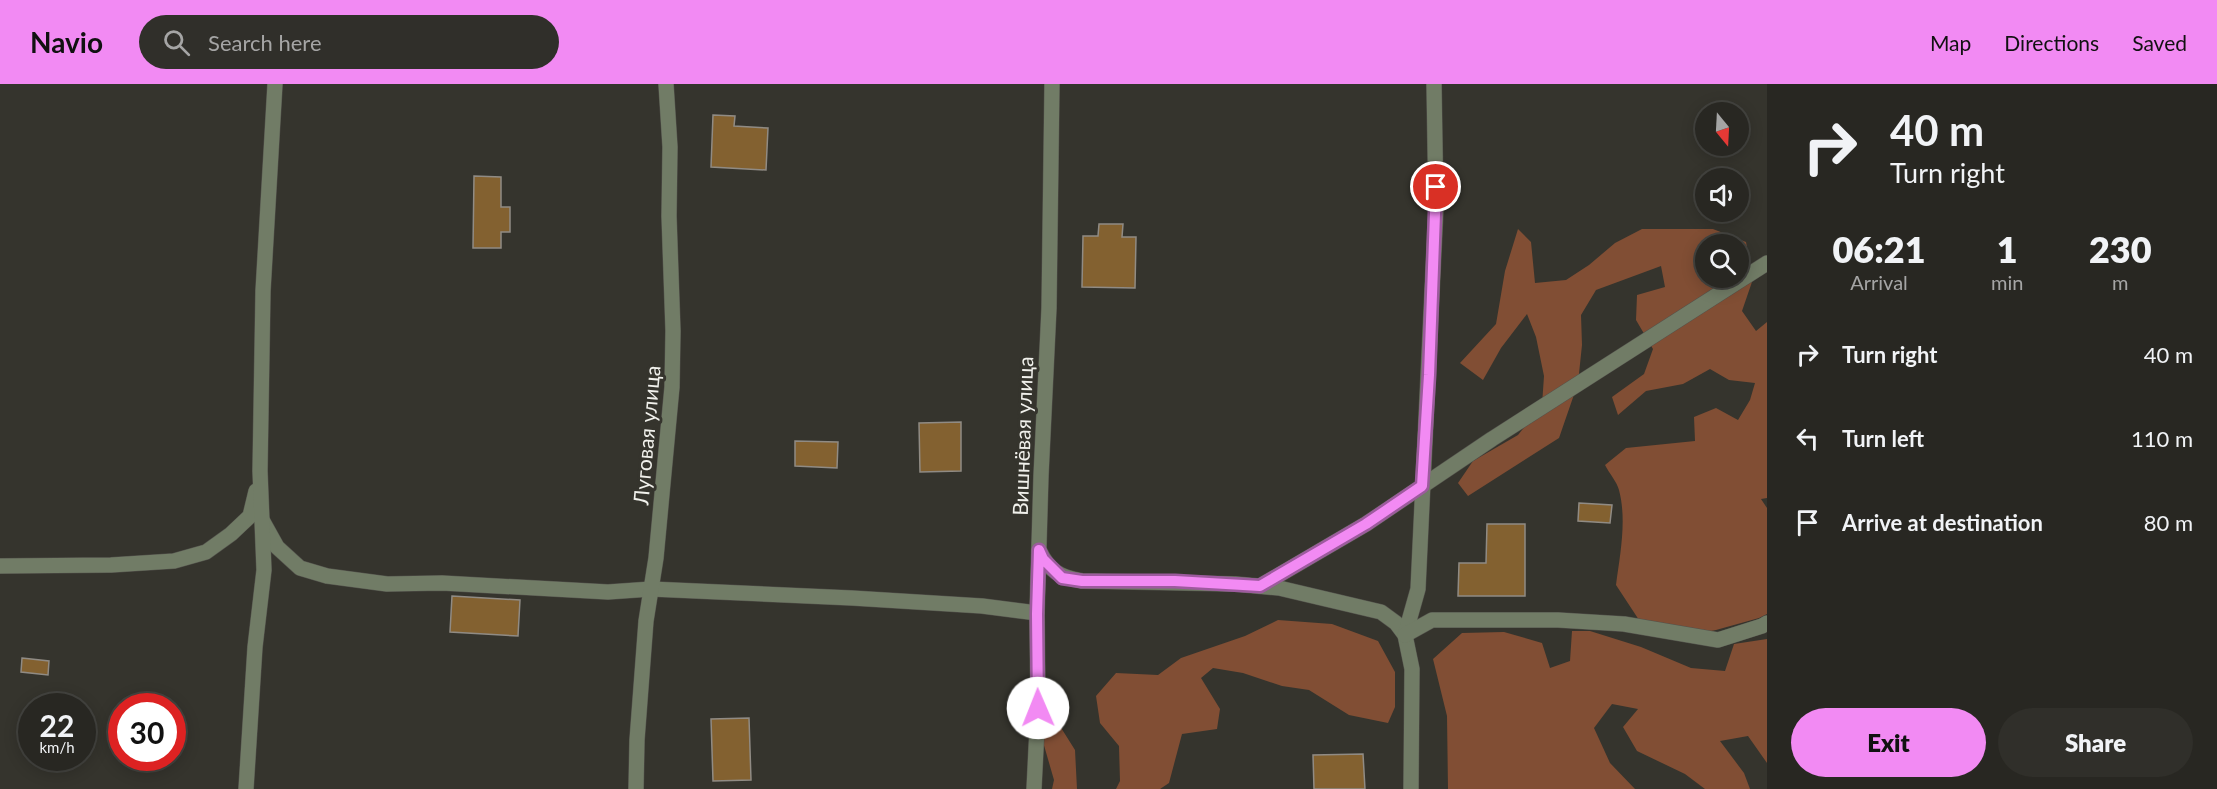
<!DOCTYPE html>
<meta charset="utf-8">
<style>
:root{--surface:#282722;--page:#302f2a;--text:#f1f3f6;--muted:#a5a5a5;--line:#444440;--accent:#f28af3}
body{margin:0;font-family:Lato,sans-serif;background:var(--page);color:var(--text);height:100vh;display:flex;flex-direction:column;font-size:22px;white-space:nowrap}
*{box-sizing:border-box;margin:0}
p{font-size:20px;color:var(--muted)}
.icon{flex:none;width:33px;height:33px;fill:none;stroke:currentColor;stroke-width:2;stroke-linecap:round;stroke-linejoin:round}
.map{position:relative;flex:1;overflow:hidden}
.drawer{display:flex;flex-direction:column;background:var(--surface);width:450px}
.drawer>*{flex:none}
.guide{background:#282722;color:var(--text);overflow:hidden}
.needle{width:39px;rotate:162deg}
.controls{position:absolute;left:1695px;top:18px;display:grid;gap:12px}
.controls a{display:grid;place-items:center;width:54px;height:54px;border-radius:50%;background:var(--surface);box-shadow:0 3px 15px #0003,0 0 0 2px var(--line);font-size:30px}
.speed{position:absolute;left:18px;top:609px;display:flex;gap:12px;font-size:30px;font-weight:700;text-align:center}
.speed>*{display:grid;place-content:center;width:78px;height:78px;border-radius:50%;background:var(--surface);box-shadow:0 3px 15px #0003,0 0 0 2px var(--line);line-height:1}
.speed small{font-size:15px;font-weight:400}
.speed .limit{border:9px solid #d22;background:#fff;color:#111}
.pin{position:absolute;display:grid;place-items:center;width:51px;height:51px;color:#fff;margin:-26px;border:3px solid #fff;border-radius:50%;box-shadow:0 2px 6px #0007}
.me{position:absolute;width:66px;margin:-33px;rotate:359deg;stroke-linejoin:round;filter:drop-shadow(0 0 4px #0008)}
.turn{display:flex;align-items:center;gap:21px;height:126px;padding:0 24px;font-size:27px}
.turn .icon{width:78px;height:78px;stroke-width:2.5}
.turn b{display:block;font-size:42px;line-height:51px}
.eta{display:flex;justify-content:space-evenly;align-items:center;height:102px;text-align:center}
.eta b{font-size:36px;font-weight:800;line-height:42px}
.primary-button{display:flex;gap:12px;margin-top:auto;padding:12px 24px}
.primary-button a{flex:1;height:69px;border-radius:36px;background:var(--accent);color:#111;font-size:24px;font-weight:800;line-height:69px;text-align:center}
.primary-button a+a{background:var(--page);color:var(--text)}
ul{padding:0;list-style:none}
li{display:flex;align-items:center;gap:18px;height:84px;padding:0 24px}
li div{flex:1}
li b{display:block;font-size:22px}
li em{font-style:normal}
header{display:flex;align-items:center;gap:36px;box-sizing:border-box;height:84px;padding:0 30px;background:var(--accent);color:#111}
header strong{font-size:28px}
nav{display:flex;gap:33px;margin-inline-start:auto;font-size:21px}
.search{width:420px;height:54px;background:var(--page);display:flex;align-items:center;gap:15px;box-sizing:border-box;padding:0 21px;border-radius:33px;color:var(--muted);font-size:22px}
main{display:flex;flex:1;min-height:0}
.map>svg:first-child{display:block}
.forest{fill:#814e34;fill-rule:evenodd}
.building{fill:#836130;stroke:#908b84;stroke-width:1.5}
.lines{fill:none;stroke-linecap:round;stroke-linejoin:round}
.minor-casing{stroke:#53524c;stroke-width:16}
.minor{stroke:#717c66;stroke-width:15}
.route-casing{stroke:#9d5a9e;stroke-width:15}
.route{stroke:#f28af3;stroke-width:10}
.labels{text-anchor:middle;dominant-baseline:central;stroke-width:6;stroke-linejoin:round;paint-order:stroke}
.street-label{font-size:21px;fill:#f1f1ec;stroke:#35342d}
</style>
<header>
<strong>Navio</strong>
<div class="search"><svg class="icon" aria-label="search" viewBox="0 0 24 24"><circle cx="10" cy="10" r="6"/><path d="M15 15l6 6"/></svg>Search here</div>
<nav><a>Map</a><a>Directions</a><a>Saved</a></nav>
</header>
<main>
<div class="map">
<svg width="1767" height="705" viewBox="0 0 1767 705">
<rect width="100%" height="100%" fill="#35342d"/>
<g class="forest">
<path d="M1518,145l13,13 4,41 31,-3 23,-15 26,-22 27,-14h71l33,13 7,37 -11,32 14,20 11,-9v176l-6,1 6,9v106l-8,4 -43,12 -30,6 -47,-16 -23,-35c4,-30 11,-65 3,-95 -2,-8 -10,-17 -14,-25l21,-17 69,-7 -1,-24 22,-9 22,12 12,-20 5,-17 -26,-3 -19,-11 -27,15 -37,7 -28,24 -6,-18 32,-23 9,-25 -17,-29 1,-25 28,-8 -4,-21 -65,24 -15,25 1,30 -4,38 -19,55 -91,58 -10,-13 15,-22 45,-26 24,-30 2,-29 -8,-39 -9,-23 -26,34 -18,32 -23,-17 36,-39 9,-53zM1706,160h32v34h-32z"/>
<polygon points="1278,536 1332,540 1378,557 1395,588 1395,623 1388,639 1349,631 1309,606 1282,602 1243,589 1213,584 1201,594 1220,625 1217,645 1182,650 1169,699 1160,705 1116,705 1120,697 1119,662 1100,639 1096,612 1116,589 1158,591 1181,574 1245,552"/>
<polygon points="1572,547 1590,547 1641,563 1691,584 1725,587 1734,560 1767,555 1767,679 1748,652 1720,657 1744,689 1750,705 1705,705 1685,690 1637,667 1623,643 1638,625 1612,620 1594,644 1610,679 1635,705 1448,705 1447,632 1433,575 1462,549 1504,548 1542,559 1550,584 1570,577"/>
<polygon points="1053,631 1075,666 1077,705 1052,705 1054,696 1039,644"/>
</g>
<g class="building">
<polygon points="713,31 735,32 734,42 768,44 766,86 711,83"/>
<rect x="1700" y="36" width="6" height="23"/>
<polygon points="474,92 501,93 501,123 510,123 510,148 501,148 501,164 473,164"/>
<polygon points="1099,140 1123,140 1122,153 1136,153 1135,204 1082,203 1083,152 1098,152"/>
<polygon points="961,338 961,387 920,388 919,339"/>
<polygon points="795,357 838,358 837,384 795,382"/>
<polygon points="1579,419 1612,421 1610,439 1578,437"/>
<polygon points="1487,440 1525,440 1525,512 1458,512 1459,479 1486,479"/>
<polygon points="452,512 520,516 518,552 450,548"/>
<polygon points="22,574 49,577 48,591 21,588"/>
<polygon points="749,634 751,696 713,697 711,635"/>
<polygon points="1363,670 1365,705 1314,705 1313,671"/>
</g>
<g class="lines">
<defs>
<g id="minor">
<polyline points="262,436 277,463 300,484 327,492 387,500 442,499 608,508 651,505 852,514 982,522 1037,529"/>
<path d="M1039,466c10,21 20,27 43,31l153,3 44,4 102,24 15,11 9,12 7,34 -1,120"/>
<polyline points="0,482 111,481 174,477 206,468 231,450 250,432 256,407"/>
<polyline points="1260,502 1366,440 1492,355 1767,179"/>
<polyline points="1405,551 1418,505 1436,123 1434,0"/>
<polyline points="1405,551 1432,536 1558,536 1624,540 1718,556 1762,542 1767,539"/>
<polyline points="246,705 255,563 264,486 260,387 263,207 275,0"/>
<polyline points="636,705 637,656 646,537 656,474 672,303 673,247 669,132 670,63 666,0"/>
<polyline points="1034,705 1038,624 1037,529 1041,392 1049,224 1052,0"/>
</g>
</defs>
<use href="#minor" class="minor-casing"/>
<use href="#minor" class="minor"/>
</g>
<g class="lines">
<defs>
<polyline id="route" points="1038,624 1037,530 1039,466 1043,475 1062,494 1082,497 1175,497 1260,502 1366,440 1422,402 1429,291 1436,103"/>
</defs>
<use href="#route" class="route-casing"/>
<use href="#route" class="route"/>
</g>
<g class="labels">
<g class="street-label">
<text transform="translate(646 351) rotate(-85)">Луговая улица</text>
<text transform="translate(1022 352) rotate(-88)">Вишнёвая улица</text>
</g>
</g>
</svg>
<div class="controls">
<a><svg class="needle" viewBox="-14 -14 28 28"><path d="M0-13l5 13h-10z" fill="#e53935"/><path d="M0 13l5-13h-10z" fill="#a5a5a5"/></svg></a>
<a><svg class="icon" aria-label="sound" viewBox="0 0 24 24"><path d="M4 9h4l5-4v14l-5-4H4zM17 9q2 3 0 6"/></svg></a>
<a><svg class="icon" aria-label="search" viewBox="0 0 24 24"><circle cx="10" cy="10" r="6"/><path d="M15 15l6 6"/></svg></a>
</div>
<div class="speed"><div>22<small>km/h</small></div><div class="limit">30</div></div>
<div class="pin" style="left:1436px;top:103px;background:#d93025"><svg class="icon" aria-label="arrive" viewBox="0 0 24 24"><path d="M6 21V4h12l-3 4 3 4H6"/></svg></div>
<svg class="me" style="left:1038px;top:624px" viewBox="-20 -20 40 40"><circle r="19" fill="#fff"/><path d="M0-13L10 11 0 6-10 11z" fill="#f28af3"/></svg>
</div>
<section class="drawer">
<div class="guide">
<div class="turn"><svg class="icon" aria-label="right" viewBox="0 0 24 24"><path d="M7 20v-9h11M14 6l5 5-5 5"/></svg><div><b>40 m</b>Turn right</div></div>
</div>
<div class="eta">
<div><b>06:21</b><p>Arrival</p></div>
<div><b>1</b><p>min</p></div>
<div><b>230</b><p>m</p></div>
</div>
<ul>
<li><svg class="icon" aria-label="right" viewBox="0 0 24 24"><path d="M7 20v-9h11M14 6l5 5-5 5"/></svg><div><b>Turn right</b></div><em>40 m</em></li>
<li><svg class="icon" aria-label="left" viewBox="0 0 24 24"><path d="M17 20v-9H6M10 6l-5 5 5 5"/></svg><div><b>Turn left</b></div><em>110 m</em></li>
<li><svg class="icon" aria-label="arrive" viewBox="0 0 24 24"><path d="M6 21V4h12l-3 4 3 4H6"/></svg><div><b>Arrive at destination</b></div><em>80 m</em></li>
</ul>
<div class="primary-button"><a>Exit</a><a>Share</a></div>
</section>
</main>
